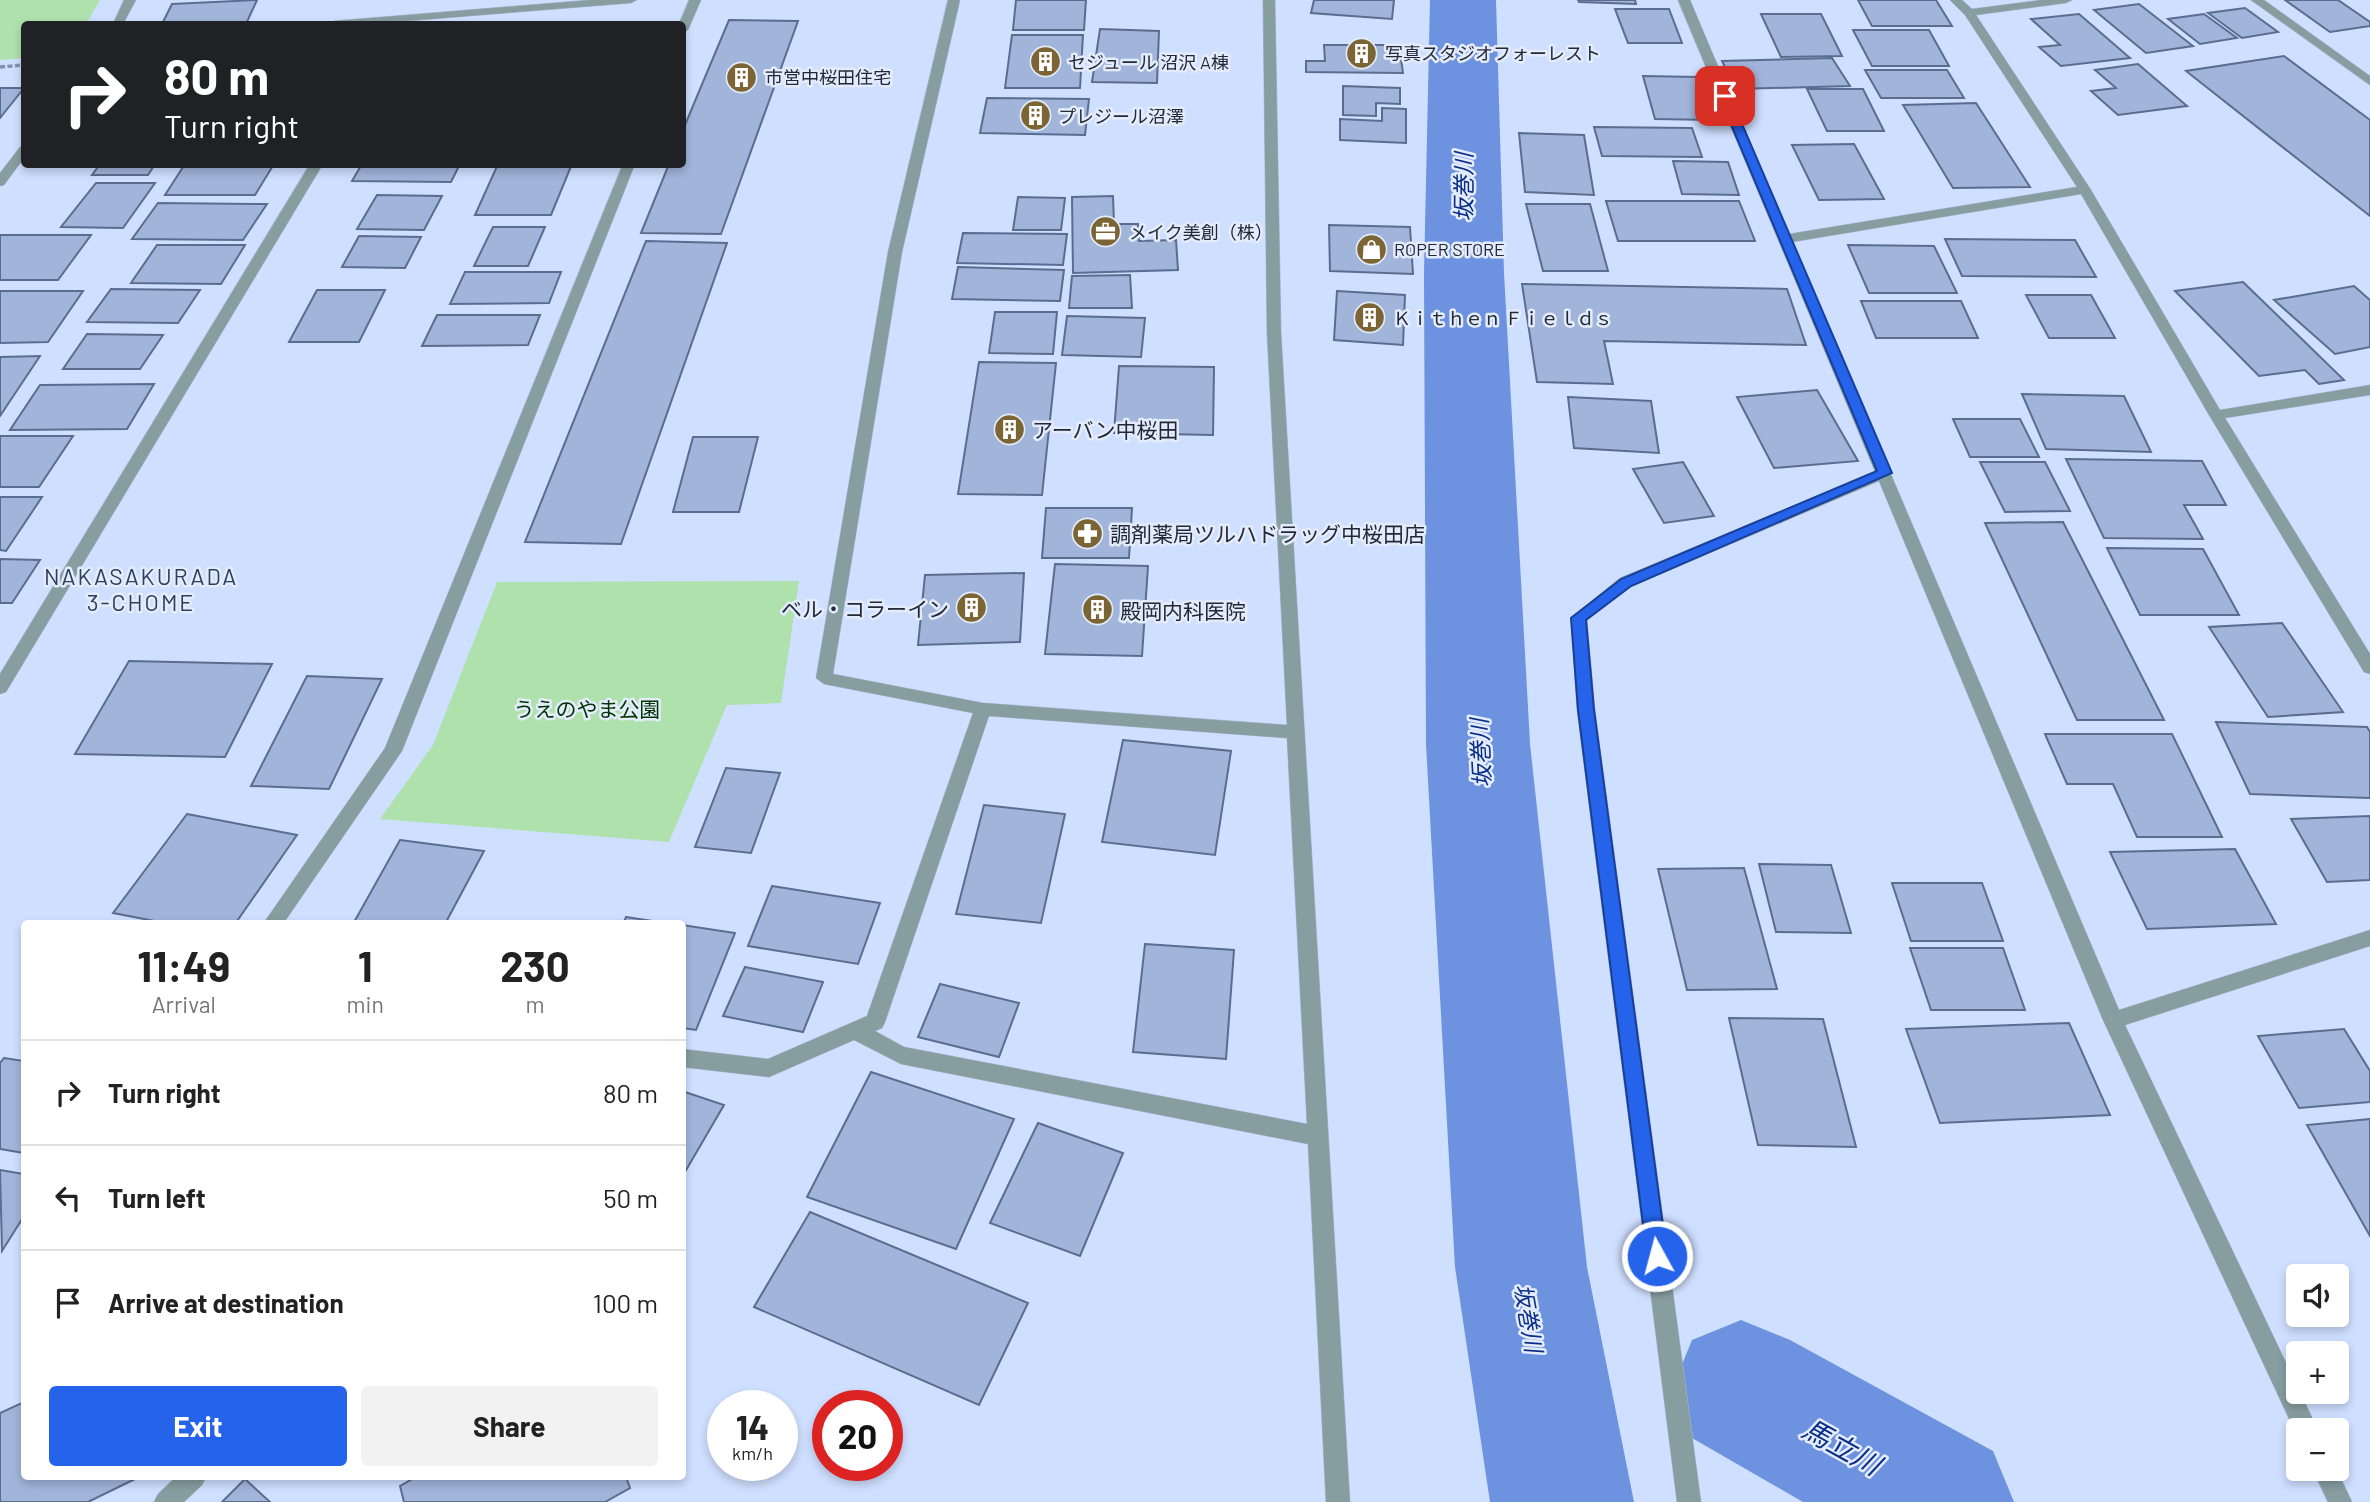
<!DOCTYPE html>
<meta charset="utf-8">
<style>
:root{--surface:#fff;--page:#f2f2f2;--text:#222;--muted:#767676;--line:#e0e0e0;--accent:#2563eb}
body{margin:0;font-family:Barlow,"Noto Sans JP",sans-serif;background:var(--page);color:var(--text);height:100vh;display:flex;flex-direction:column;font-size:26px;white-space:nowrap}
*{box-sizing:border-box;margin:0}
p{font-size:23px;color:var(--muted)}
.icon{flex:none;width:38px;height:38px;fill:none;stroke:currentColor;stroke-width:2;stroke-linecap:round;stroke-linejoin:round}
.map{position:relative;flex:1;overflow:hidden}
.details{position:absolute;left:21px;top:920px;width:665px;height:560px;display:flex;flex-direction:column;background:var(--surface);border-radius:7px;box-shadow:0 4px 10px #0003}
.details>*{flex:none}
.banner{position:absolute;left:21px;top:21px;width:665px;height:147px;border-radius:7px;box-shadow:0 4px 10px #0003;background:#202124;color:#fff;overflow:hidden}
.tools{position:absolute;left:2286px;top:1264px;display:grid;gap:14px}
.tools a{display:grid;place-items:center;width:63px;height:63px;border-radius:7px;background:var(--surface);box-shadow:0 4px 10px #0003;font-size:35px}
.speed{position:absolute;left:707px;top:1390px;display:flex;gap:14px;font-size:35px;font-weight:700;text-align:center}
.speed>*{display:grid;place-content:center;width:91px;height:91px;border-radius:50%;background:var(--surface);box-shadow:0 4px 10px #0003;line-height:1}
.speed small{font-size:18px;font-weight:400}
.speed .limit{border:10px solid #d22;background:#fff;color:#111}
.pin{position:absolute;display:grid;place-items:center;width:60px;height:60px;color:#fff;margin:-30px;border-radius:14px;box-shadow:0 4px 10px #0006}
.me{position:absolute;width:77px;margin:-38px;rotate:353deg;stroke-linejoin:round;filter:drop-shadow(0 0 5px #0008)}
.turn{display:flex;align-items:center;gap:24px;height:147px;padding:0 28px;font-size:32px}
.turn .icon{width:91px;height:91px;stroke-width:2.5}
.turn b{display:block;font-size:49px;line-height:60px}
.eta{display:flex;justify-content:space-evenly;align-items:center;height:119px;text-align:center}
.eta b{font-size:42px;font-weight:700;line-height:49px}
.button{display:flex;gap:14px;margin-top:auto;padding:14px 28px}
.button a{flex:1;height:80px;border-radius:7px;background:var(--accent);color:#fff;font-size:28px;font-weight:700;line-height:80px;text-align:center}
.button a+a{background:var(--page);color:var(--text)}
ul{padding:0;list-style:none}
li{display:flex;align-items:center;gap:21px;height:105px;padding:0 28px;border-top:2px solid var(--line)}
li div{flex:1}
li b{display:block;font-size:26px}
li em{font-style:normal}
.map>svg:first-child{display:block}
.green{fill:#afe1ac}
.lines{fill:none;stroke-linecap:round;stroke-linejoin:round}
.river{fill:#6c92e0;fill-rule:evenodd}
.building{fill:#a1b5db;stroke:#5b6d8f;stroke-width:2}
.minor-casing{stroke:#acbad7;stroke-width:1}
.path{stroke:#8490a9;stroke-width:3.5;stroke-dasharray:5 2.5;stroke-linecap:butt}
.minor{fill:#879ea0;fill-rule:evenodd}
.route{fill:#2563eb;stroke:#184099;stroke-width:2}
.labels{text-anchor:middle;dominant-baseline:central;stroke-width:5;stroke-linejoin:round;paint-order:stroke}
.far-poi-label{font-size:18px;fill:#212837;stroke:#e4ecfc;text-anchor:start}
.poi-label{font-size:21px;fill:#212837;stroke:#e4ecfc;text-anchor:start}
.park-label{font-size:21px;fill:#003403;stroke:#e4ecfc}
.water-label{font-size:23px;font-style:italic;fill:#0a2e88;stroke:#e4ecfc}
.neighbourhood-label{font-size:23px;letter-spacing:2px;fill:#2e3e5e;stroke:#e4ecfc}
.near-water-label{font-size:28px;font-style:italic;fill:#0a2e88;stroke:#e4ecfc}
</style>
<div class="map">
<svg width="2370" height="1502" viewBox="0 0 2370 1502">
<rect width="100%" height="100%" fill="#cfdfff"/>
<g class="green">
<polygon points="0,0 100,0 86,24 24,24 24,58 0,60"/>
<polygon points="799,581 781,703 727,705 669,842 380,819 433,745 497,582"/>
</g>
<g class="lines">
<g class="river">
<polygon points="1430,0 1496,0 1504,273 1530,744 1587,1267 1634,1502 1490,1502 1455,1267 1426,744 1424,273"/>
<polygon points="1741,1320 1790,1340 1993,1451 2014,1502 1803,1502 1692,1438 1672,1389 1692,1340"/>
</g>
</g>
<g class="building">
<polygon points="257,0 246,24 162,24 172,4"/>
<polygon points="1016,0 1086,0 1084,30 1013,30"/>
<polygon points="1314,0 1394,0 1392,19 1311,13"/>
<polygon points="1578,0 1635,0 1636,4 1579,2"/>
<polygon points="1858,0 1936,0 1952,26 1872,26"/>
<polygon points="2285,0 2338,0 2370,22 2370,26 2330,32"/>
<polygon points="2139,4 2193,46 2146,53 2094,10"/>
<polygon points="2245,8 2278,32 2242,38 2208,13"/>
<polygon points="1615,9 1669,9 1682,43 1628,43"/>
<polygon points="1761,14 1821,14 1842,56 1781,57"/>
<polygon points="2079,14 2130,58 2061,66 2039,47 2060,45 2031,19"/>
<polygon points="2204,14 2237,38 2200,44 2168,19"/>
<polygon points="729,20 798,21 721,234 641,233 669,164 682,164 682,132"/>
<polygon points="1100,29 1159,31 1157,83 1092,82"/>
<polygon points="1853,30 1929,30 1949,66 1872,66"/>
<polygon points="1012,35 1083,35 1080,88 1005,88"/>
<polygon points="1324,45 1399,45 1403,73 1306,72 1306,61 1325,61"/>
<polygon points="2284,56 2370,120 2370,216 2186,71"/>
<polygon points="1832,58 1850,86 1736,89 1722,61"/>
<polygon points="2138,64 2187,106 2118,115 2091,91 2116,88 2095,70"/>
<polygon points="1865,70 1947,70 1964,98 1881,98"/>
<polygon points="1643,76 1698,77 1712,120 1655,119"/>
<polygon points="1343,86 1400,88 1400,104 1376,103 1376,116 1343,115"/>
<polygon points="0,88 24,88 0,118"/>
<polygon points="1807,89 1863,89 1884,131 1827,131"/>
<polygon points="987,98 1089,99 1085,135 980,133"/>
<polygon points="1976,103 2030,187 1953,188 1903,105"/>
<polygon points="1382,108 1406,109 1406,143 1340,140 1340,119 1382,121"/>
<polygon points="1594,127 1692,128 1702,157 1602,156"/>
<polygon points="1519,133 1584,135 1594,195 1525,192"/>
<polygon points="1854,144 1884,199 1819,200 1792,145"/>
<polygon points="1673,161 1728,162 1739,195 1682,194"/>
<polygon points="100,164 155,164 148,175 92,175"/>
<polygon points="185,164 274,164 255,195 165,195"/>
<polygon points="362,164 460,164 451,182 352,181"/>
<polygon points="498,164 572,164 551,215 475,215"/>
<polygon points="96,183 155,183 123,228 61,227"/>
<polygon points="377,195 442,196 424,230 357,229"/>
<polygon points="1113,196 1114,224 1138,224 1139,241 1176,240 1178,270 1073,273 1072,197"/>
<polygon points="1018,197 1065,198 1061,230 1013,230"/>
<polygon points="1606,201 1739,201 1755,241 1618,241"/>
<polygon points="158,203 267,204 243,240 132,239"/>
<polygon points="1526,204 1590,204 1608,271 1543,271"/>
<polygon points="1329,225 1410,227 1413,274 1330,271"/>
<polygon points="493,227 545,227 528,266 474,266"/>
<polygon points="963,233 1067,234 1063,265 957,263"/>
<polygon points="0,235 91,235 58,280 0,280"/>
<polygon points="359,236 421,237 405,268 342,267"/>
<polygon points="1945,239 2075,240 2096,277 1962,276"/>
<polygon points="646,241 727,243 621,544 525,542"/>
<polygon points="157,245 245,245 221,284 131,283"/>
<polygon points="1848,245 1934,246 1957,293 1869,293"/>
<polygon points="958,267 1064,270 1060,301 952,299"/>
<polygon points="465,272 561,272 549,303 450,304"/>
<polygon points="1130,275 1132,308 1069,308 1072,276"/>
<polygon points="2243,282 2344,380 2319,384 2305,370 2259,376 2175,291"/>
<polygon points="1522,284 1787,289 1806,345 1604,341 1613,384 1537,382"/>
<polygon points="2354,286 2370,300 2370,347 2335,354 2274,300"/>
<polygon points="111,289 200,290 178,323 87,322"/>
<polygon points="317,290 385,290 359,342 289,342"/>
<polygon points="0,291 83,291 48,342 0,343"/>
<polygon points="1337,291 1405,295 1403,345 1334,340"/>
<polygon points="2026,295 2091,295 2115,338 2049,338"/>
<polygon points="1861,301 1961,301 1978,338 1876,338"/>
<polygon points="995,312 1057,312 1053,354 989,353"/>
<polygon points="437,315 540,315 528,345 422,346"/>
<polygon points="1067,316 1145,318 1141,357 1062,355"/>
<polygon points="87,334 163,335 140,369 63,369"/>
<polygon points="40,356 0,416 0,357"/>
<polygon points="979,362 1056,363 1042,495 958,494"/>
<polygon points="1119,366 1214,367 1213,435 1114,433"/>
<polygon points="154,384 127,429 10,430 40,385"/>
<polygon points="1817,390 1858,461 1774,468 1737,397"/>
<polygon points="2022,394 2124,396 2151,452 2046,449"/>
<polygon points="1568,397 1651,401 1659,453 1574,448"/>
<polygon points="1953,419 2020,419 2039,457 1970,457"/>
<polygon points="0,436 73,436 39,487 0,487"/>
<polygon points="693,437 758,437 739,512 673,512"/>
<polygon points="2066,459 2202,461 2226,505 2184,505 2203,539 2104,538"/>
<polygon points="1683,462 1714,516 1664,523 1633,469"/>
<polygon points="1980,462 2045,462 2070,511 2005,512"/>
<polygon points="0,497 42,497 6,551 0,550"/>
<polygon points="1046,508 1132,508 1129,558 1042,558"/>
<polygon points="2063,522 2164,720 2077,720 1985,523"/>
<polygon points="2107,548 2203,549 2239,615 2140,615"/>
<polygon points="0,559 40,560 12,603 0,603"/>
<polygon points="1055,564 1148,566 1142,656 1045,654"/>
<polygon points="1024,573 1020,642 918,645 925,575"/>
<polygon points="2282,623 2343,712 2268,717 2209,627"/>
<polygon points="129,661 272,664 225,757 75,754"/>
<polygon points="307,676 382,679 329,789 251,786"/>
<polygon points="2216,722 2367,727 2370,732 2370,798 2250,794"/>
<polygon points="2045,734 2172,734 2222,837 2137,837 2113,784 2067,784"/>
<polygon points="1123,740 1231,751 1215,855 1102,842"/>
<polygon points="726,768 780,773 751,853 695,847"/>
<polygon points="984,805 1065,814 1041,923 956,914"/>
<polygon points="187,814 297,835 235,924 170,924 113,913"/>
<polygon points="2370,816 2370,880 2327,882 2291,819"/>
<polygon points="400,840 484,851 445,924 353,924"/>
<polygon points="2235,849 2276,924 2147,929 2110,852"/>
<polygon points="1759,864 1831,865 1851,933 1776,932"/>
<polygon points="1744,868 1777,989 1687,990 1658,869"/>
<polygon points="1892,883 1982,883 2003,941 1911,941"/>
<polygon points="772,886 880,903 858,964 748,946"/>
<polygon points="626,917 672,924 623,924"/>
<polygon points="682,925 735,933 696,1030 682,1028"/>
<polygon points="1145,944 1234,950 1226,1059 1133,1052"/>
<polygon points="1910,948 2003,948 2025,1010 1931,1010"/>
<polygon points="745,967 823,982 803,1032 723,1016"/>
<polygon points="940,984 1019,1003 999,1057 918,1037"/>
<polygon points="1729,1018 1823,1019 1856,1147 1758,1145"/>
<polygon points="2069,1023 2110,1115 1940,1123 1906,1029"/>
<polygon points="2344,1029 2370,1071 2370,1102 2299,1108 2258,1036"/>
<polygon points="4,1058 24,1061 24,1153 0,1149 0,1063"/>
<polygon points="871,1072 1014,1119 956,1249 807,1197"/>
<polygon points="682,1091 724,1105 682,1177"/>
<polygon points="2370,1119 2370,1236 2307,1125"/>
<polygon points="1038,1123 1123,1153 1080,1256 990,1223"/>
<polygon points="0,1170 24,1174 24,1216 2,1251"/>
<polygon points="810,1212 1028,1303 979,1405 754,1307"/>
<polygon points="24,1402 24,1477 137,1478 88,1502 0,1502 0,1413"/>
<polygon points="416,1477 626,1477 630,1488 605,1502 404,1502 400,1486"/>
<polygon points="245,1479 270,1502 222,1502"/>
</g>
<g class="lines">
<defs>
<g id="minor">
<polygon points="124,0 136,0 123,24 113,24"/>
<polygon points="590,0 637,0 631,3 369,24 328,24 334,21"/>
<polygon points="689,0 701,0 688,30 682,33 682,24 679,24"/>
<path d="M948,0h12l-58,252 -69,422 150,29 304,22 -20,-392 -4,-333h12l6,333 69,1169h-24l-18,-358 -407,-80 -47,-24 -85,37 -87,-10v-18l86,10 99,-43 106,-303 -149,-29 -8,-6 72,-426zM989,716l298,22 20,386 -403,-77 -29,-16 7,-3 3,-6z"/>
<polygon points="1678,0 1690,0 1789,234 2077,187 1965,15 1950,0 1962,0 1972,9 2041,0 2072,0 2066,3 1976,15 2091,190 2220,410 2370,385 2370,395 2225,418 2370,654 2370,674 2364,672 2209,415 2081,194 1792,242 2119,1010 2370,930 2370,946 2125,1025 2318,1430 2298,1430 2298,1438 2103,1020 1879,481 1632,586 1587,620 1595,710 1701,1502 1677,1502 1577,710 1571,618 1620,578 1875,472"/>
<polygon points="2251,0 2264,0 2370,76 2370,85"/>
<polygon points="24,146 24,158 4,185 0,186 0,173 20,147"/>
<polygon points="310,164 323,164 6,692 0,694 0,674"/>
<polygon points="623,164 635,164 402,751 283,924 263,924 385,748"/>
<polygon points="2312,1468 2336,1468 2352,1502 2328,1502"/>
<polygon points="176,1477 206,1477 202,1485 184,1502 154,1502 158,1494"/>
</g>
</defs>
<use href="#minor" class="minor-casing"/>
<polyline class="path" points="0,67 24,65"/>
<use href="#minor" class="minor"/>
</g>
<polygon class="route" points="1725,92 1730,96 1892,473 1631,586 1586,620 1594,710 1667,1256 1664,1263 1657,1266 1650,1263 1647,1256 1578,710 1571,618 1621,579 1877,471 1719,96"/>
<defs>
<symbol id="building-disc" viewBox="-11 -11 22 22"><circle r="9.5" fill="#7c6535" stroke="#e4ecfc"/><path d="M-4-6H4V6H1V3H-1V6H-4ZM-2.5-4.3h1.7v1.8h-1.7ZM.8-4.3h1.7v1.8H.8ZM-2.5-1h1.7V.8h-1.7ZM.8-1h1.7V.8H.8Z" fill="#fff"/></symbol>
<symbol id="office-disc" viewBox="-11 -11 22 22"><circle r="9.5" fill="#7c6535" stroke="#e4ecfc"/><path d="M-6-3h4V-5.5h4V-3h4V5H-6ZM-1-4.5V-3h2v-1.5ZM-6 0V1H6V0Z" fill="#fff"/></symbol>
<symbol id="shop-disc" viewBox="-11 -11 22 22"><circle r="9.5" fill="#7c6535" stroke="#e4ecfc"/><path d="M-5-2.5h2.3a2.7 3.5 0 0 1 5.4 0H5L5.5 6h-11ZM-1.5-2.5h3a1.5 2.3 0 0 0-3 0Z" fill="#fff"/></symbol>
<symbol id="pharmacy-disc" viewBox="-11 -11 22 22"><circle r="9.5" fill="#7c6535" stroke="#e4ecfc"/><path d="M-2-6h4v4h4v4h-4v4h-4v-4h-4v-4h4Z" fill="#fff"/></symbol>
</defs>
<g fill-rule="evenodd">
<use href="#building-disc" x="1344" y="36" width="35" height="35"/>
<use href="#building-disc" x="1028" y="44" width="35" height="35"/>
<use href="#building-disc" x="724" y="60" width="35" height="35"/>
<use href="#building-disc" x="1018" y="98" width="35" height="35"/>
<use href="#office-disc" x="1088" y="214" width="35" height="35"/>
<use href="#shop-disc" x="1354" y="232" width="35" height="35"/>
<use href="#building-disc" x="1352" y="300" width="35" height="35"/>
<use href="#building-disc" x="992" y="412" width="35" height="35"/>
<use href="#pharmacy-disc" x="1070" y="516" width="35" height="35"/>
<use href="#building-disc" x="954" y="590" width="35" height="35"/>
<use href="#building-disc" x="1080" y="592" width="35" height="35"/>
</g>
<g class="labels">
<g class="far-poi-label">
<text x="1385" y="53">写真スタジオフォーレスト</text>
<text x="1068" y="62">セジュール 沼沢 A棟</text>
<text x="765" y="77">市営中桜田住宅</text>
<text x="1058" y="116">プレジール沼澤</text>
<text x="1129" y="232">メイク美創（株）</text>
<text x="1394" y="249">ROPER STORE</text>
<text x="1393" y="318">Ｋｉｔｈｅｎ Ｆｉｅｌｄｓ</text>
</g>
<g class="poi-label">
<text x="1032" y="429">アーバン中桜田</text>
<text x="1110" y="533">調剤薬局ツルハドラッグ中桜田店</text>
<text x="949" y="608" text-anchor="end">ベル・コラーイン</text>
<text x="1120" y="610">殿岡内科医院</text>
</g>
<g class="park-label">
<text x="587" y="708">うえのやま公園</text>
</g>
<g class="water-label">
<text transform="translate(1463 187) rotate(-90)">坂巻川</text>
<text transform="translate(1480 753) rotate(-93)">坂巻川</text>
<text transform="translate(1529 1318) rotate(80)">坂巻川</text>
</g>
<g class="neighbourhood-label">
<text x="141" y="576">NAKASAKURADA<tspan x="141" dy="26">3-CHOME</tspan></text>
</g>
<g class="near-water-label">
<text transform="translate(1842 1446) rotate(29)">馬立川</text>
</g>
</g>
</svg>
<div class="tools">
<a><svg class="icon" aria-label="sound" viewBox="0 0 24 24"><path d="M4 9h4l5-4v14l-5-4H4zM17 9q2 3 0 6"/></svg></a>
<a>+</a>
<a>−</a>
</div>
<div class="speed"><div>14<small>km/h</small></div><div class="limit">20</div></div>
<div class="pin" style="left:1725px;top:96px;background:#d93025"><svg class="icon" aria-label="arrive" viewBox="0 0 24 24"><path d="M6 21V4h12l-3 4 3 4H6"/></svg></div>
<svg class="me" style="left:1657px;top:1256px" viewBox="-20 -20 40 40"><circle r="17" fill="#2563eb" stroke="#fff" stroke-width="3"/><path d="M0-11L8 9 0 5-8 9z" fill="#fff"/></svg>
<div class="banner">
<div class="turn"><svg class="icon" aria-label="right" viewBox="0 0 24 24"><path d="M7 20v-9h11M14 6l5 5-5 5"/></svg><div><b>80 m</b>Turn right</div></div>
</div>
<section class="details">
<div class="eta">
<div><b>11:49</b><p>Arrival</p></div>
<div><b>1</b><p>min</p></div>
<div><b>230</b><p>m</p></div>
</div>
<ul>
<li><svg class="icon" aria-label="right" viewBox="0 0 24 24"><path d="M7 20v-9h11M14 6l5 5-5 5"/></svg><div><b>Turn right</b></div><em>80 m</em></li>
<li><svg class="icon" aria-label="left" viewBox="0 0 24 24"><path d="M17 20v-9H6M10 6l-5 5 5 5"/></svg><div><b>Turn left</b></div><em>50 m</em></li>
<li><svg class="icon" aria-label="arrive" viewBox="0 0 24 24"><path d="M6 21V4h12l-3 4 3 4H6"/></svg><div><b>Arrive at destination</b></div><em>100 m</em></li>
</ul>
<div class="button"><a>Exit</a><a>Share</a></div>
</section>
</div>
